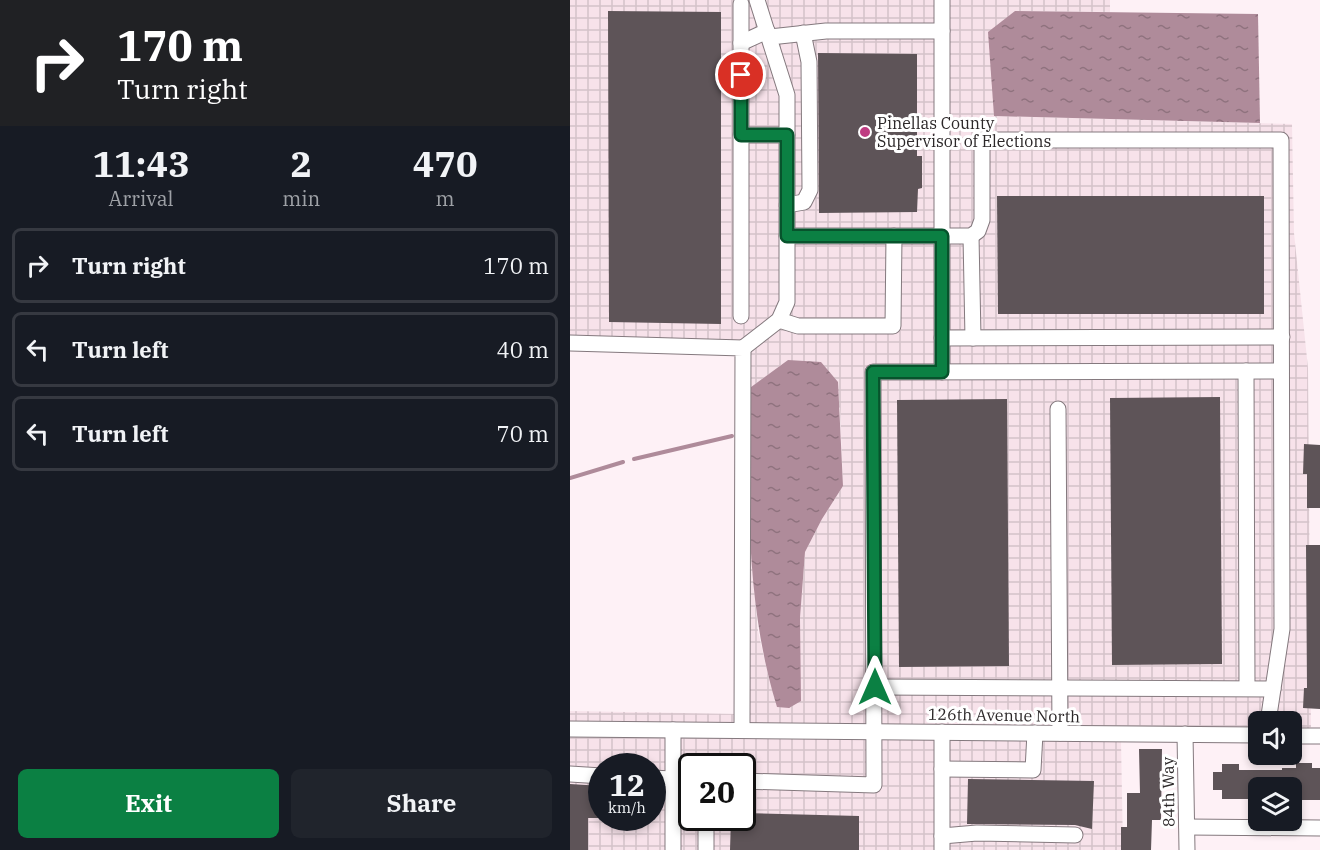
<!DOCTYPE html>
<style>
:root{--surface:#171b24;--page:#20242c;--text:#f1f3f6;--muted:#9ea1a6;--line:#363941;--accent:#0b8043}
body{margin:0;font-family:"IBM Plex Serif",serif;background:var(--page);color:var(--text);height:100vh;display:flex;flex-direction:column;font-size:22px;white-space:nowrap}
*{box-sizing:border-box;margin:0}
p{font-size:20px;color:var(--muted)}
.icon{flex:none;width:33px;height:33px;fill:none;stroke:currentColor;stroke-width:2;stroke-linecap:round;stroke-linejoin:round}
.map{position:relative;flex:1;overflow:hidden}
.panel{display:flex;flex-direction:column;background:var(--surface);width:570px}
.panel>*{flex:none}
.hud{background:#202124;color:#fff;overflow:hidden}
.tools{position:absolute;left:678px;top:711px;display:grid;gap:12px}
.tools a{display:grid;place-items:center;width:54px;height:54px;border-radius:9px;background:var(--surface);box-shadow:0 3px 9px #0003;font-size:30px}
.speed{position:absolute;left:18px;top:753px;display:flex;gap:12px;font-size:30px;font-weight:700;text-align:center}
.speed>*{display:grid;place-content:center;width:78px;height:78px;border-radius:50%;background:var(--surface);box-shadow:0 3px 9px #0003;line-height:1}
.speed small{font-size:15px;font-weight:400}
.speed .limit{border:3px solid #111;border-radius:9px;background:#fff;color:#111}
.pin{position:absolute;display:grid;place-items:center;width:51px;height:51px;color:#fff;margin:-26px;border:3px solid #fff;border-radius:50%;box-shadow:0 2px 6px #0007}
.me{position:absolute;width:66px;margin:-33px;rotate:0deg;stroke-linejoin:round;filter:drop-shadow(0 0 4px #0008)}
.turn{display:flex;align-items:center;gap:21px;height:126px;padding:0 18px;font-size:27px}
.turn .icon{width:78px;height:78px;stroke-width:2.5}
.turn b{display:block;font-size:42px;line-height:51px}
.eta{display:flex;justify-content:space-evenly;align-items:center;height:102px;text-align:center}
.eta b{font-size:36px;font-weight:700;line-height:42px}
.cta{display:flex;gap:12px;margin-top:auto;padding:12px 18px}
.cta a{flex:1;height:69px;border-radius:9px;background:var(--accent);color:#fff;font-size:24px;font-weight:700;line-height:69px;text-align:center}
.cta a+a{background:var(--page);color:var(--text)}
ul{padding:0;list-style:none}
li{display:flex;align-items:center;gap:18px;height:75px;margin:0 12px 9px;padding:0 6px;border:3px solid var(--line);border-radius:9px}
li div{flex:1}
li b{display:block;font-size:22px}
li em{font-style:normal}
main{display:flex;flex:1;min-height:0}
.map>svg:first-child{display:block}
.industrial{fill:url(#industrial-grid);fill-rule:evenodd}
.water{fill:url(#water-ripples)}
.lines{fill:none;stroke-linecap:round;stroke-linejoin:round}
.stream{stroke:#af8b9a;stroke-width:4}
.building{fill:#5e5458}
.minor-casing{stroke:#84797e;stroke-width:17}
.minor{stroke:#fff;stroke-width:15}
.route-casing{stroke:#07532c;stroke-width:15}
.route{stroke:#0b8043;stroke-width:10}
.poi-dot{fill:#bf3c82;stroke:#fff;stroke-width:2}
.labels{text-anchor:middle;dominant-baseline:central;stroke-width:6;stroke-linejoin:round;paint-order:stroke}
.poi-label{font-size:16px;fill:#2b2728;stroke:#fff;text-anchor:start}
.street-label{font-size:16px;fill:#2b2728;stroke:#fff}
</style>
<main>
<section class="panel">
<div class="hud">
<div class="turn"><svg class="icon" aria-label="right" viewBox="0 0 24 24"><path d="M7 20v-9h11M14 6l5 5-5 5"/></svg><div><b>170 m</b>Turn right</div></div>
</div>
<div class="eta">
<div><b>11:43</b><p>Arrival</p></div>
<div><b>2</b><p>min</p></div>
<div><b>470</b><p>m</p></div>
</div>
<ul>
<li><svg class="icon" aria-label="right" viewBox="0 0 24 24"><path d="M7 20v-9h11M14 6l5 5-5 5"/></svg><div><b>Turn right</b></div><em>170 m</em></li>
<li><svg class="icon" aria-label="left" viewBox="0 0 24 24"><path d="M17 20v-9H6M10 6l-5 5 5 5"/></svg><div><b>Turn left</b></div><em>40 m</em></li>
<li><svg class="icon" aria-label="left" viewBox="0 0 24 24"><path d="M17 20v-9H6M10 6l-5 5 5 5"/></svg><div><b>Turn left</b></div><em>70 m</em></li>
</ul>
<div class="cta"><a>Exit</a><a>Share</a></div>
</section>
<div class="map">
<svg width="750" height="850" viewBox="0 0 750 850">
<defs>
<pattern id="industrial-grid" width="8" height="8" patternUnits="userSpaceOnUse" patternTransform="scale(1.5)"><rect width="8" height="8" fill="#f7e2ea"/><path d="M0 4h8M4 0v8" fill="none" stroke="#d4c2c9"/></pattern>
<pattern id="water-ripples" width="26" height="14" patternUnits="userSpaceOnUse" patternTransform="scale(1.5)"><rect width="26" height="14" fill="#af8b9a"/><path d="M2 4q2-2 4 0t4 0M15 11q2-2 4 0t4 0" fill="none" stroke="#8f727e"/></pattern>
</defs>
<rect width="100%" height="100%" fill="#fef1f6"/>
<g class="industrial">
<polygon points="0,0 540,0 540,12 445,11 424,116 722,124 724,233 738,368 741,729 722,729 722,722 688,722 688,728 0,722 0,711 169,714 180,541 188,631 199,679 230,618 235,552 252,519 273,486 270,408 218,360 177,390 178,347 0,347"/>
<path d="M0,736l97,1v113h-97zM32,766h50v52h-50z"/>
<path d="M110,737l256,2v111h-256zM122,766h50v52h-50z"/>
<polygon points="379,739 551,741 553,850 379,850"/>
</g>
<g class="water">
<polygon points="445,11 688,14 690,123 424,116 418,32"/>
<path d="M218,360l33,2 17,20 5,104 -21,33 -17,33 -5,66 1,83 -12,7 -12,-1c-32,-103 -28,-211 -30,-317z"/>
</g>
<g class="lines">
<g class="stream">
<polyline points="64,459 162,436"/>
<polyline points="0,478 53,462"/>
</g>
</g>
<g class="building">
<polygon points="38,11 151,12 151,324 39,322"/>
<polygon points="248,53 347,54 347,156 352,156 352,188 348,189 347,212 249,213"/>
<polygon points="427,196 694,196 694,314 428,314"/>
<polygon points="650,397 652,664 542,665 540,398"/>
<polygon points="437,399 439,666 329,667 327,400"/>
<polygon points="734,444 750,445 750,508 737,508 737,474 733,474"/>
<polygon points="736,545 750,545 750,709 733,708 734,688 737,688"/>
<polygon points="569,749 592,749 591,820 582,820 581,850 551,850 551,827 557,827 557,793 570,793"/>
<polygon points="726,763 742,763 742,768 750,768 750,800 726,800 726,788 688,788 682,790 682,799 652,799 652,790 643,790 643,772 652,772 652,764 669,764 669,770 712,770 712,768 726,768"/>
<polygon points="398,779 524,781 522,829 505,825 397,824"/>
<polygon points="0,784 32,786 32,818 18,818 18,850 0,850"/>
<polygon points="172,813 289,816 289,850 160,850 161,818 172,818"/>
</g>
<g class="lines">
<defs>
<g id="minor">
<polyline points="372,0 372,372"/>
<polyline points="171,4 171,316"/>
<polyline points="200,37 256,31 372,31"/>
<polyline points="171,43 197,31"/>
<polyline points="171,135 217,135"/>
<polyline points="217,205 234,202 240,190 239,62 233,33"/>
<polyline points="217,236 401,236 408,231 412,220 412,140 711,140 712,629 698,722"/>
<polyline points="401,236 403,338"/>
<polyline points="209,320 228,326 323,326 324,236"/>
<polyline points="372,338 712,337"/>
<polyline points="0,343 173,348 172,730"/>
<polyline points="173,348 209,320 217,302 217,95 187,0"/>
<polyline points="676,371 677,688"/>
<polyline points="488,409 490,733"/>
<polyline points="305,687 703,689"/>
<polyline points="0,729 688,735"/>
<polyline points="103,730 103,850"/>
<polyline points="372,732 372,850"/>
<polyline points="615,734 617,850"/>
<polyline points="722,736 750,736"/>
<polyline points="372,769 463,770 465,733"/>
<polyline points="0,774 32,776"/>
<polyline points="82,778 122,780"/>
<polyline points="172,781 304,785 303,372 711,371"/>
<polyline points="136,818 136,850"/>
<polyline points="617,827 750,828"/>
<polyline points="372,836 407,833 505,835"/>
</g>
</defs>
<use href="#minor" class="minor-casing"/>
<use href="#minor" class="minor"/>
</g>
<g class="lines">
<defs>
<polyline id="route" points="171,75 171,135 217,135 217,236 372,236 372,372 303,372 305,687"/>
</defs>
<use href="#route" class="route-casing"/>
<use href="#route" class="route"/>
</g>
<circle class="poi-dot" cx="295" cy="132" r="6"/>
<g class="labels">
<g class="poi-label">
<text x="307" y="123">Pinellas County<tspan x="307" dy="18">Supervisor of Elections</tspan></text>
</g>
<g class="street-label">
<text transform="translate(434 715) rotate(1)">126th Avenue North</text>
<text transform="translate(598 792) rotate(-91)">84th Way</text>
</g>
</g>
</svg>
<div class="tools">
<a><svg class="icon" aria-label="sound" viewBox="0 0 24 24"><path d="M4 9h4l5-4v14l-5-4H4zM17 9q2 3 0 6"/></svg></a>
<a><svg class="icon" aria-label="layers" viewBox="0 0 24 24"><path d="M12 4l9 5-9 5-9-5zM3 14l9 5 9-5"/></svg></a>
</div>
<div class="speed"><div>12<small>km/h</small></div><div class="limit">20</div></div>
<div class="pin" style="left:171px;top:75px;background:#d93025"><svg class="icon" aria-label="arrive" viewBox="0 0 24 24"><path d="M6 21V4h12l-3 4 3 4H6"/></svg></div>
<svg class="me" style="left:305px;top:687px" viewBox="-20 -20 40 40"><path d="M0-17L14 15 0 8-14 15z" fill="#0b8043" stroke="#fff" stroke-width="4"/></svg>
</div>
</main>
